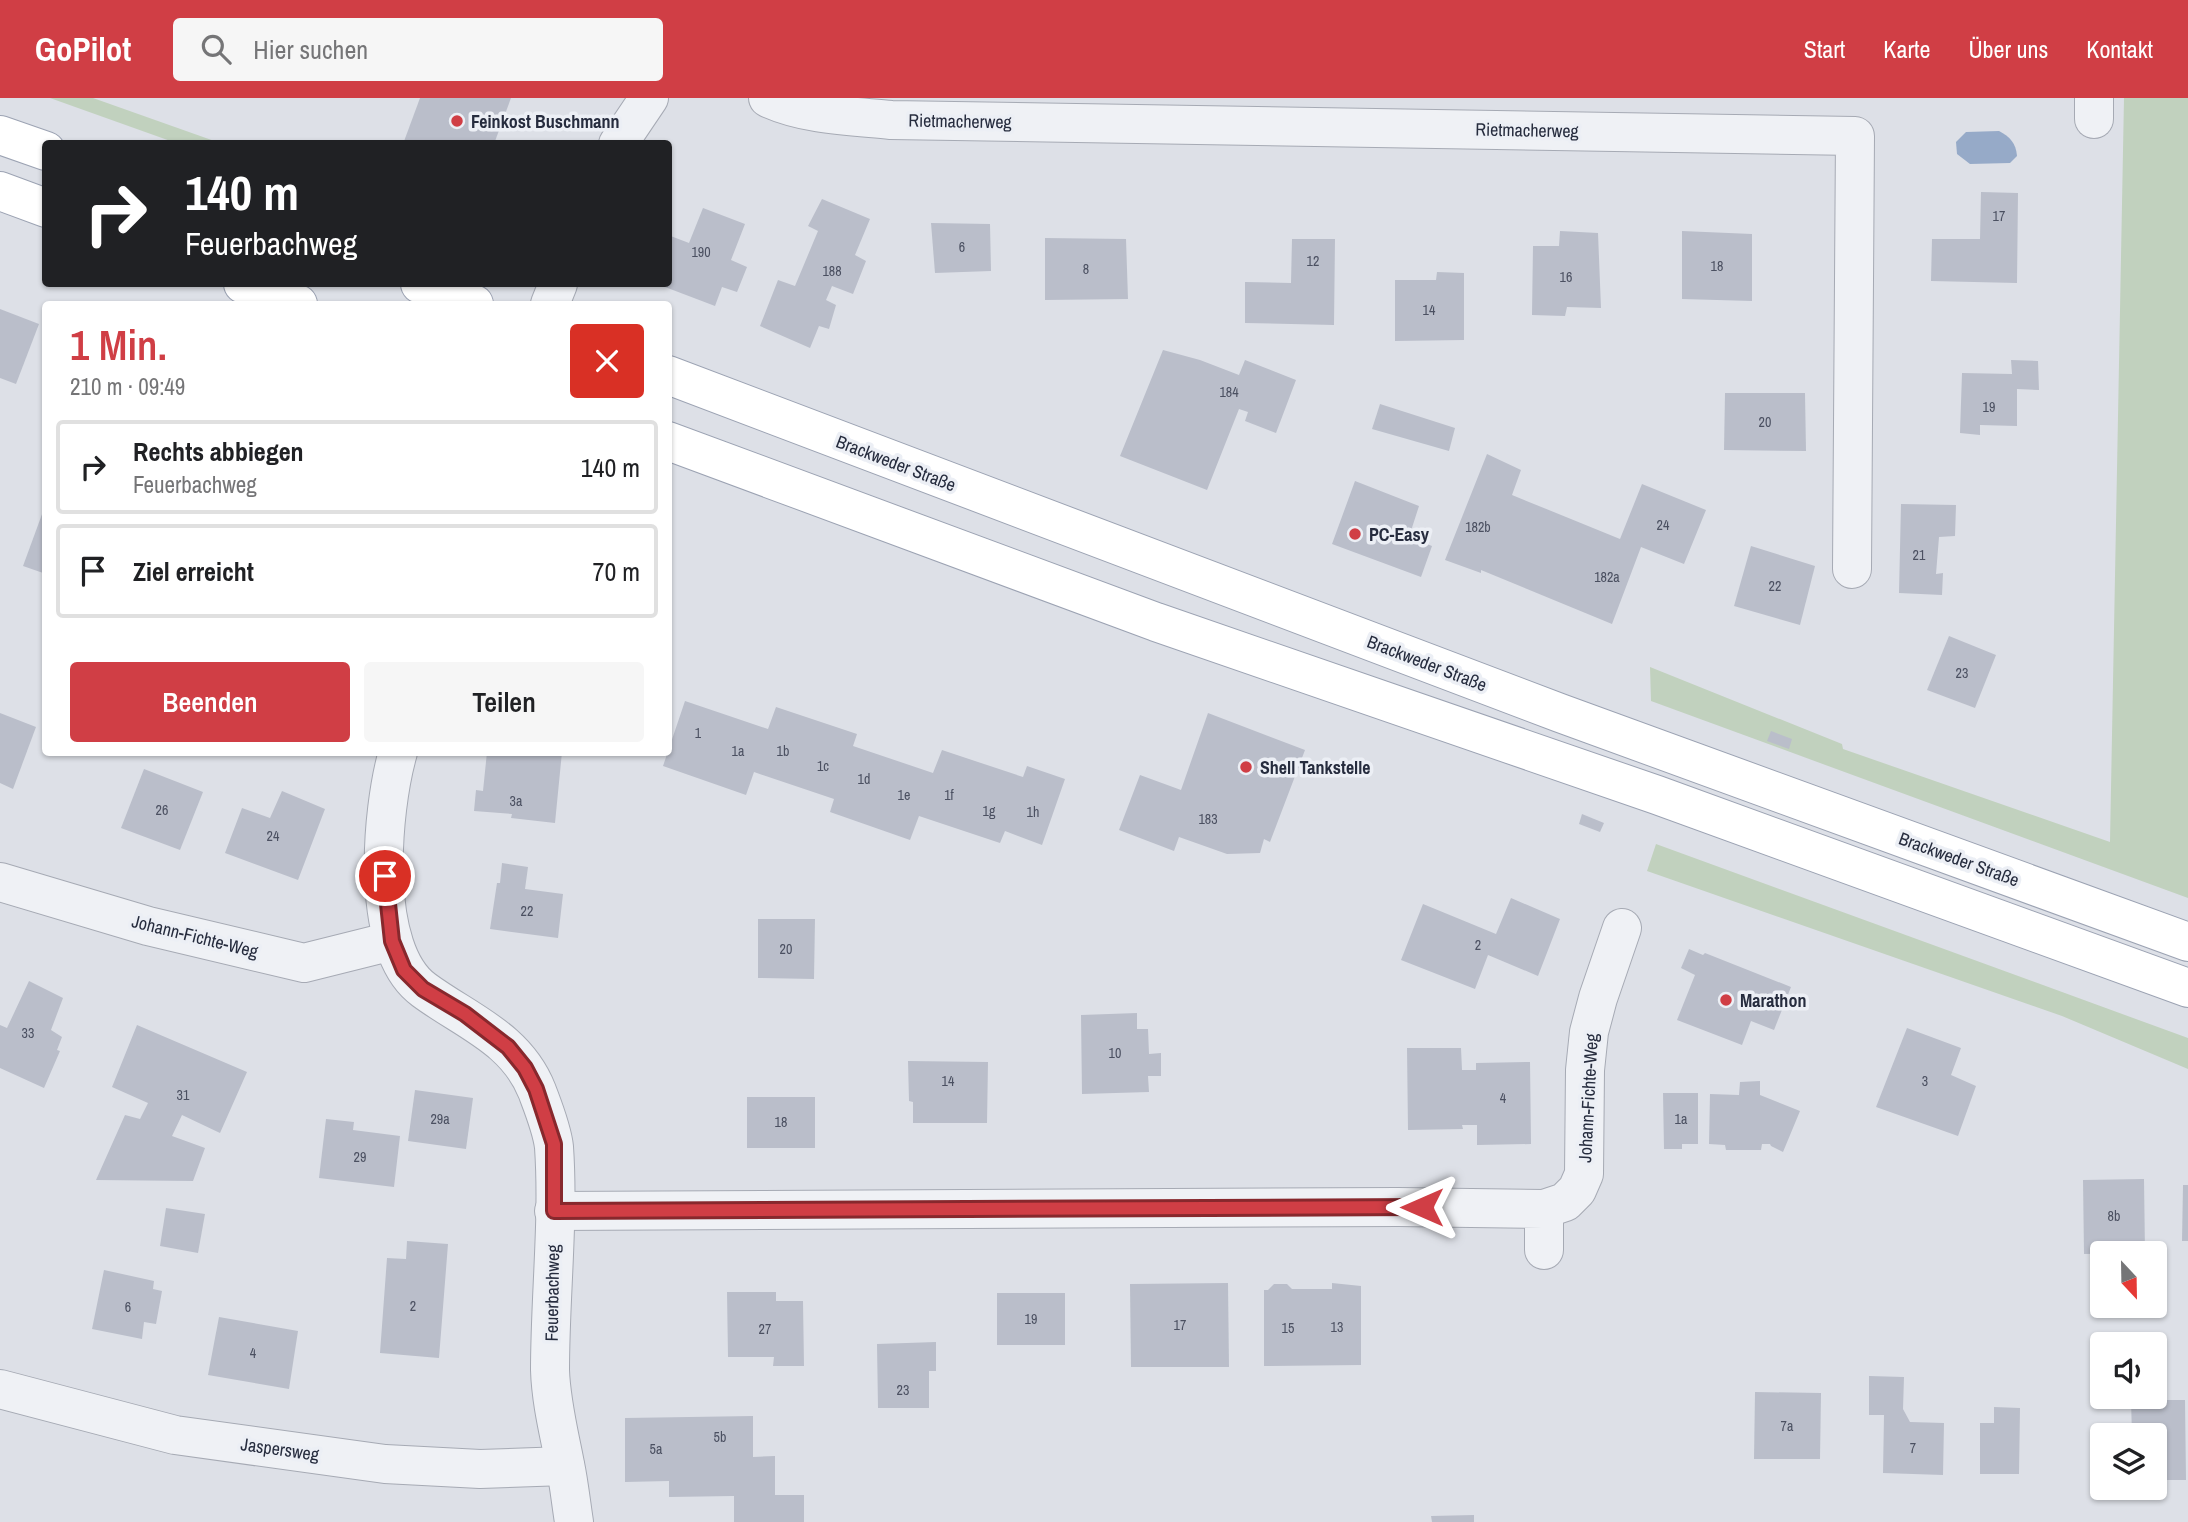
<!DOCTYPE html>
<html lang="de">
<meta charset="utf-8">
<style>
:root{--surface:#fff;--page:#f6f6f6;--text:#202124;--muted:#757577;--line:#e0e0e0;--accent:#d03e45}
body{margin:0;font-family:"Archivo Narrow",sans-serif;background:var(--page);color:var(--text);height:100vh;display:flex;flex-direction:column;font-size:26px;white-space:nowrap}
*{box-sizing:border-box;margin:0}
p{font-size:23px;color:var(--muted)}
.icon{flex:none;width:38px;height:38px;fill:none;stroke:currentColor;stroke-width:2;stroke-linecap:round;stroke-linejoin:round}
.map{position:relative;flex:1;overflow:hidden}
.details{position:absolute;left:42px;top:203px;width:630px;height:455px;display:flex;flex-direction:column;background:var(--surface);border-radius:7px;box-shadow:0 2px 5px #0004}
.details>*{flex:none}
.top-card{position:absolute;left:42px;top:42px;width:630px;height:147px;border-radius:7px;box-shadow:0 2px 5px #0004;background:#202124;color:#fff;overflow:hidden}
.needle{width:46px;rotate:158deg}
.buttons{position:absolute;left:2090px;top:1143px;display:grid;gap:14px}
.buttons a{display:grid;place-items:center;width:77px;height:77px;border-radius:7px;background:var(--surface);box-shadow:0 2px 5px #0004;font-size:35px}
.pin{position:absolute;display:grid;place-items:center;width:60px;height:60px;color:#fff;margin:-30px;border:4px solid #fff;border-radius:50%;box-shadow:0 2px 7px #0007}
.me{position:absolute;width:77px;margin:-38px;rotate:270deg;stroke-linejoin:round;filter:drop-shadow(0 0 5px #0008)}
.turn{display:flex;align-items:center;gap:24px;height:147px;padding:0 28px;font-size:32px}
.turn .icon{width:91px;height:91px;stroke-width:2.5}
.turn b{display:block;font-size:49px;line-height:60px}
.round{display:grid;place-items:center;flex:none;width:74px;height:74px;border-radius:7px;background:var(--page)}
.overview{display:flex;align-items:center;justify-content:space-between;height:119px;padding:0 28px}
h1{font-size:42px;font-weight:600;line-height:52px;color:var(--accent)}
.action{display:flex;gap:14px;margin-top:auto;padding:14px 28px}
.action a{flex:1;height:80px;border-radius:7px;background:var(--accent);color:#fff;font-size:28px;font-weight:600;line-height:80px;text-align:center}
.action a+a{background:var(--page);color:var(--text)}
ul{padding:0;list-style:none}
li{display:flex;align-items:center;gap:21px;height:94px;margin:0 14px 10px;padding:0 14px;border:4px solid var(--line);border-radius:7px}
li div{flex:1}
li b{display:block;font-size:26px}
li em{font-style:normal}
header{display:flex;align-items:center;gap:42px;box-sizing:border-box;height:98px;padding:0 35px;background:var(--accent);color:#fff}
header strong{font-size:33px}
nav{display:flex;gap:38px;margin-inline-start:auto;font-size:24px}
.search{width:490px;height:63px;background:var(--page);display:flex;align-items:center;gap:18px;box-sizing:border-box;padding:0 24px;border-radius:7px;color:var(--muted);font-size:26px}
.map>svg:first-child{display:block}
.green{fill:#c1d1be}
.water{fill:#96aac8}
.building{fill:#babeca}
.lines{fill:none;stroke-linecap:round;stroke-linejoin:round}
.minor-casing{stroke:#a6aab4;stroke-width:40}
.major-casing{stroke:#9ca3b3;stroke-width:40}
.minor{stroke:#eff1f5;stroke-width:38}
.major{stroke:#fff;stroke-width:38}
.route-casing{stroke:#87282d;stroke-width:18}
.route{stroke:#d03e45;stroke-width:12}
.poi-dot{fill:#d03e45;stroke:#eceff5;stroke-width:2.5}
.labels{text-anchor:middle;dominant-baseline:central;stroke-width:7;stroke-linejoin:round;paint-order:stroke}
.number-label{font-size:14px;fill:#4b5061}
.poi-label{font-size:18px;font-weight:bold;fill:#262c3e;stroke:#eceff5;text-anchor:start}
.street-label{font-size:18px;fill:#262c3e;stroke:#eceff5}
</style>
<header>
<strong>GoPilot</strong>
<div class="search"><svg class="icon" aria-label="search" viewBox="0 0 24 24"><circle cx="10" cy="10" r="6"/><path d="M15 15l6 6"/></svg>Hier suchen</div>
<nav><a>Start</a><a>Karte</a><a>Über uns</a><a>Kontakt</a></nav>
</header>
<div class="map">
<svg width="2188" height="1424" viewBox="0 0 2188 1424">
<rect width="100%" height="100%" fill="#dde0e7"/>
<g class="green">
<polygon points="50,0 93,0 220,45 176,45"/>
<polygon points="2124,0 2188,0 2188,800 1651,603 1650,569 1842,646 1843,651 2110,744"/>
<polygon points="1656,746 2188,940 2188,971 2062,918 1647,773"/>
</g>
<path class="water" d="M1999,33c11,6 17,12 18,25l-7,7 -40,1 -13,-10 -1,-12 10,-10z"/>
<g class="building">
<polygon points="420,0 511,0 494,46 403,46"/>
<polygon points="1981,94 2018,95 2017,185 1931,183 1932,141 1980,141"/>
<polygon points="822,101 870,121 855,157 866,163 853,196 832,188 826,202 836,207 829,231 819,228 810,250 760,228 778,182 795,188 818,133 808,128"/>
<polygon points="703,110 745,126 731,162 747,169 737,194 722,189 715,208 665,189 668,186 670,176 668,137 689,145"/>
<polygon points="931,125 990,126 991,173 935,175"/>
<polygon points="1560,133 1598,135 1601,210 1567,209 1565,218 1532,217 1533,148 1559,148"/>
<polygon points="1682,133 1752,136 1752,203 1682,201"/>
<polygon points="1045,140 1126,141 1128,201 1045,202"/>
<polygon points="1292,141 1335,141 1334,227 1245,225 1245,184 1291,185"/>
<polygon points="1437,174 1464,175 1464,242 1395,243 1395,182 1436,182"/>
<polygon points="0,211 39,226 16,286 0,280"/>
<polygon points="1163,252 1200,262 1239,277 1245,262 1296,282 1276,335 1245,323 1248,314 1239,311 1207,392 1120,358"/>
<polygon points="2011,262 2038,263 2039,292 2017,291 2017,328 1980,327 1980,337 1960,335 1962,275 2012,276"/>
<polygon points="1725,295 1805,295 1806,353 1724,352"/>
<polygon points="1380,306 1455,330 1449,353 1372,331"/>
<polygon points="1487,356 1521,372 1512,397 1620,441 1642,386 1706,412 1684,466 1641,449 1612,526 1481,472 1481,475 1445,462"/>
<polygon points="1355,383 1419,408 1409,439 1432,448 1421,479 1332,446"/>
<polygon points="1901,406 1956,407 1955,438 1939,439 1936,476 1943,475 1942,497 1899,495"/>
<polygon points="45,408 46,408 46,476 23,468"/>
<polygon points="1751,448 1815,468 1800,527 1734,508"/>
<polygon points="1949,538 1996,557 1975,610 1927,592"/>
<polygon points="685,603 768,631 776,609 857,636 853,648 933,675 942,652 1023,679 1027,668 1065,681 1042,747 1005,733 1000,745 919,718 910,742 830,714 834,701 754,674 746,697 663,668"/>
<polygon points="0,615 36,629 13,691 0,685"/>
<polygon points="1208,615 1305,652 1270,744 1264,741 1260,755 1227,756 1179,739 1174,753 1119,732 1140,677 1181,692"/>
<polygon points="1771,633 1792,641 1789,651 1767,643"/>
<polygon points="487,654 562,654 555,725 511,720 512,716 474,713 476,692 483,693"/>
<polygon points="144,671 203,694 180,752 121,730"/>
<polygon points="282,693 325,711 298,782 225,755 242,710 270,720"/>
<polygon points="1582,716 1604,725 1600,734 1579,726"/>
<polygon points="502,765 528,769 525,791 563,796 558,840 490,831 497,785 500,785"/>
<polygon points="1511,800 1560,821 1538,878 1488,857 1475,891 1401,862 1423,806 1496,836"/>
<polygon points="758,821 815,821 814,881 758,880"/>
<polygon points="1689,851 1703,857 1705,855 1791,889 1774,932 1751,923 1742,947 1677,922 1695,877 1681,870"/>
<polygon points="29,883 63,900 51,932 62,939 57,952 60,953 44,990 0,970 0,927 7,930"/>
<polygon points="1137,915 1137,931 1148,931 1149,956 1161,955 1161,978 1148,978 1149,994 1082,996 1081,917"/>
<polygon points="137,927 247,974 220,1035 182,1017 172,1038 205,1050 193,1083 96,1082 125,1017 140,1021 148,1005 112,989"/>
<polygon points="1907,930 1961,950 1951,977 1976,988 1958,1038 1876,1009"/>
<polygon points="1407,950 1461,950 1462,972 1476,972 1476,965 1530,964 1531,1046 1477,1047 1477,1027 1462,1027 1463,1031 1408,1032"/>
<polygon points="908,963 988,964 987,1025 913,1025 913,1004 909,1003"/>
<polygon points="1760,983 1760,997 1800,1013 1783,1054 1771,1048 1770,1046 1762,1046 1761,1052 1726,1052 1725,1047 1709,1046 1710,996 1739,997 1740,984"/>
<polygon points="415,992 473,1000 466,1051 408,1043"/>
<polygon points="1663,995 1698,995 1698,1046 1682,1046 1682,1051 1664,1051"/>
<rect x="747" y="999" width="68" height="51"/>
<polygon points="326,1021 354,1024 353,1032 400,1038 394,1089 319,1080"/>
<polygon points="2144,1081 2145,1155 2084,1156 2083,1082"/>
<polygon points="2183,1087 2188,1087 2188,1143 2182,1143"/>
<polygon points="166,1110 205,1116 198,1155 160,1148"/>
<polygon points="407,1143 448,1146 439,1260 380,1255 387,1160 406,1161"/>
<polygon points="104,1172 154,1183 153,1191 162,1193 156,1226 144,1224 142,1241 92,1231"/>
<polygon points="1228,1185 1229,1269 1131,1269 1130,1186"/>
<polygon points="1332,1185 1361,1188 1361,1267 1264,1268 1264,1192 1268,1192 1274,1186 1287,1186 1292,1191 1332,1191"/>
<polygon points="727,1194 776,1194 776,1203 803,1203 804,1268 773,1268 774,1259 728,1259"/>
<rect x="997" y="1195" width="68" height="52"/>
<polygon points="219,1219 298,1233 289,1291 208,1277"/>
<polygon points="936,1244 936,1273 929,1273 929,1310 878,1310 877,1246"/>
<polygon points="1869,1278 1904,1279 1903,1311 1910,1324 1944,1325 1943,1377 1883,1375 1884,1317 1869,1317"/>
<polygon points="1755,1294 1821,1295 1820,1361 1754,1361"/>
<polygon points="2131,1302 2185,1302 2186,1382 2154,1382 2154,1337 2132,1337"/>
<polygon points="1994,1309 2020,1310 2019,1376 1980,1376 1980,1325 1994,1325"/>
<polygon points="753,1318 753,1359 775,1358 775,1397 804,1397 804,1424 734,1424 734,1398 669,1399 669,1383 625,1384 625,1320"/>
<polygon points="1474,1417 1474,1424 1432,1424 1431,1418"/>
</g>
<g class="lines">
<defs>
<g id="minor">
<path d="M768,0c37,17 82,18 123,22l964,16 -3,433"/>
<polyline points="2094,21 2094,0"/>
<polyline points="618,46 649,0"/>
<polyline points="550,206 558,186"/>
<path d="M398,654c-17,59 -29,198 26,238 42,31 92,48 113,101 6,16 15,38 17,56 5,73 -4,149 -4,223 1,32 9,63 15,94 4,19 6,39 9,58"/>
<polyline points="0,784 148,828 304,865 392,843"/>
<polyline points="1544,1111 1565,1104 1577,1092 1584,1076 1585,972 1589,934 1598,900 1622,830"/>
<polyline points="554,1113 1398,1109 1544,1111 1544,1152"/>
<polyline points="0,1291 175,1337 385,1366 480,1371 565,1368"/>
</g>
<g id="major">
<polyline points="0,37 46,53"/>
<polyline points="0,93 46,110"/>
<polyline points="243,186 298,206"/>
<polyline points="420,186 474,206"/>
<polyline points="668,277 1560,615 2188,844"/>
<polyline points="668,343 1156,524 1657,697 2188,890"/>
</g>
</defs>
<use href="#minor" class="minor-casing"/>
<use href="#major" class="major-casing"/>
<use href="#minor" class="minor"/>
<use href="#major" class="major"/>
</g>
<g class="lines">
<defs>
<polyline id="route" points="385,778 392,843 404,872 423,891 465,916 508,949 525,970 536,991 554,1046 554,1113 1422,1109"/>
</defs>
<use href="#route" class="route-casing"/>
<use href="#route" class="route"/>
</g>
<g class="poi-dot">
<circle cx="457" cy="23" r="7"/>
<circle cx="1355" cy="436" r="7"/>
<circle cx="1246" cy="669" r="7"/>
<circle cx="1726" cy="902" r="7"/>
</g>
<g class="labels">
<g class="number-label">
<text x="1999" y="118">17</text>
<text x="962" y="149">6</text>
<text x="701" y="154">190</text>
<text x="1313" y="163">12</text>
<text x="1717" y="168">18</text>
<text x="1086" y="171">8</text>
<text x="832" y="173">188</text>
<text x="1566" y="179">16</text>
<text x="1429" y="212">14</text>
<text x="1229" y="294">184</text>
<text x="1989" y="309">19</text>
<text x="1765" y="324">20</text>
<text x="1663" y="427">24</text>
<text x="1478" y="429">182b</text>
<text x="1919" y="457">21</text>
<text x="1607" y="479">182a</text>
<text x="1775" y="488">22</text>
<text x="1962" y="575">23</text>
<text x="698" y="635">1</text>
<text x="738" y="653">1a</text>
<text x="783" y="653">1b</text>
<text x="823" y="668">1c</text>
<text x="864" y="681">1d</text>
<text x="904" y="697">1e</text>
<text x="949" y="697">1f</text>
<text x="516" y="703">3a</text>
<text x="162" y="712">26</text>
<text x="989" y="713">1g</text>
<text x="1033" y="714">1h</text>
<text x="1208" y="721">183</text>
<text x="273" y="738">24</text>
<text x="527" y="813">22</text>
<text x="1478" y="847">2</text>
<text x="786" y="851">20</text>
<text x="28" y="935">33</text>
<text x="1115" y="955">10</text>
<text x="948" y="983">14</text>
<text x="1925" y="983">3</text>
<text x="183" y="997">31</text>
<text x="1503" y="1000">4</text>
<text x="440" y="1021">29a</text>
<text x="1681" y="1021">1a</text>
<text x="781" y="1024">18</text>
<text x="360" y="1059">29</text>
<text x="2114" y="1118">8b</text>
<text x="413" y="1208">2</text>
<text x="128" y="1209">6</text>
<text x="1031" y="1221">19</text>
<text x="1180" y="1227">17</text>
<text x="1337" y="1229">13</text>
<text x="1288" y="1230">15</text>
<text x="765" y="1231">27</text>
<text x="253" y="1255">4</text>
<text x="903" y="1292">23</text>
<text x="1787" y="1328">7a</text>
<text x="720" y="1339">5b</text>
<text x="1913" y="1350">7</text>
<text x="656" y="1351">5a</text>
</g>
<g class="poi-label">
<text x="471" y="23">Feinkost Buschmann</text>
<text x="1369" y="436">PC-Easy</text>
<text x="1260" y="669">Shell Tankstelle</text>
<text x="1740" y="902">Marathon</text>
</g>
<g class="street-label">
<text transform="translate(960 23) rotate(1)">Rietmacherweg</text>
<text transform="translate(1527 32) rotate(1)">Rietmacherweg</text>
<text transform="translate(896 365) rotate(21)">Brackweder Straße</text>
<text transform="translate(1427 565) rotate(21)">Brackweder Straße</text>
<text transform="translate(1959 761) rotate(20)">Brackweder Straße</text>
<text transform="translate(195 838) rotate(14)">Johann-Fichte-Weg</text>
<text transform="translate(1588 1000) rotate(-87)">Johann-Fichte-Weg</text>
<text transform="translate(552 1195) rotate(-89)">Feuerbachweg</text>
<text transform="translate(280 1351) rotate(8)">Jaspersweg</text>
</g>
</g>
</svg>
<div class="buttons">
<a><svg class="needle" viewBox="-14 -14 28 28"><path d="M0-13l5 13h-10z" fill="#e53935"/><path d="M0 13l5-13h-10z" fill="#757577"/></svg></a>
<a><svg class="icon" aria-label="sound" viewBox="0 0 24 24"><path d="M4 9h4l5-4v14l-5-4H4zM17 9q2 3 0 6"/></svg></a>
<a><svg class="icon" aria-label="layers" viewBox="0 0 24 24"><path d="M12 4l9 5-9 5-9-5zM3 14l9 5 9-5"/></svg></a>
</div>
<div class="pin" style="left:385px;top:778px;background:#d93025"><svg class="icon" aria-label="arrive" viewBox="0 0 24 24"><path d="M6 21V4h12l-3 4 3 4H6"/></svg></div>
<svg class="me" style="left:1422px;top:1109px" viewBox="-20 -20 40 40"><path d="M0-17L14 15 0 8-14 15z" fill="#d03e45" stroke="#fff" stroke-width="4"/></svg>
<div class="top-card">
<div class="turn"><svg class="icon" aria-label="right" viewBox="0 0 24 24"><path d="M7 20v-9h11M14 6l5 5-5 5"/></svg><div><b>140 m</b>Feuerbachweg</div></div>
</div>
<section class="details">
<div class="overview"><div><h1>1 Min.</h1><p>210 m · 09:49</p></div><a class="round" style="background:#d93025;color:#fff"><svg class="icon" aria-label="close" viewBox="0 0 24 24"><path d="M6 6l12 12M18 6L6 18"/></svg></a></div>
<ul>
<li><svg class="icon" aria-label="right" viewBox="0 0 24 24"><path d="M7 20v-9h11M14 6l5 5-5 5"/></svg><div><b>Rechts abbiegen</b><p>Feuerbachweg</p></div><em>140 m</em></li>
<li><svg class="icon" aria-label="arrive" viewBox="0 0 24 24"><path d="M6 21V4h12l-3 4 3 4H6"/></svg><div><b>Ziel erreicht</b></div><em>70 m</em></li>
</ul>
<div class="action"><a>Beenden</a><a>Teilen</a></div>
</section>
</div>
